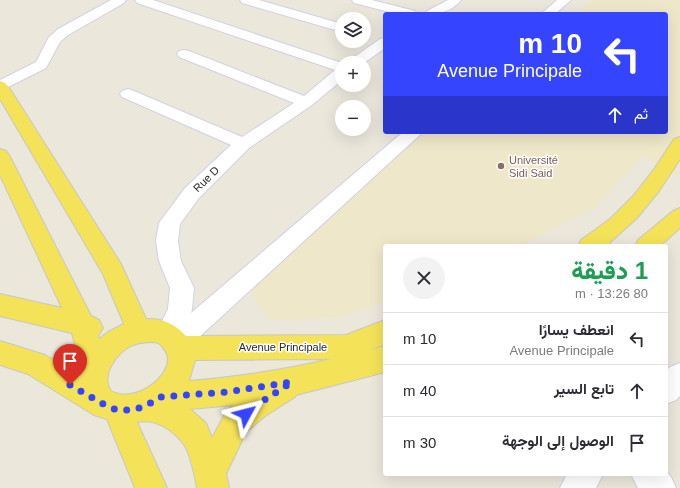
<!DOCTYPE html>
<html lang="ar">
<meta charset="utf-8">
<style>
:root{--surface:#fff;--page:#f2f2f3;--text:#2b2b33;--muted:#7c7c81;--line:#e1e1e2}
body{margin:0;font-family:Arial,Vazirmatn,sans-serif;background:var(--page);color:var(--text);direction:rtl;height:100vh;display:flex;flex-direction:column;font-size:15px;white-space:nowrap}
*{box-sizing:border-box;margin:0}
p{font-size:13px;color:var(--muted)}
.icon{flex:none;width:22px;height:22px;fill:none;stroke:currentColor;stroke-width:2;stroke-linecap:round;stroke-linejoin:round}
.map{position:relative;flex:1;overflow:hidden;direction:ltr}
.sheet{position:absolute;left:383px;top:244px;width:285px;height:232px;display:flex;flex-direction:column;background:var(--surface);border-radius:4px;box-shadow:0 4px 16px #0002;direction:rtl}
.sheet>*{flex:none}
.guide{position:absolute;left:383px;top:12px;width:285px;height:122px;border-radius:4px;box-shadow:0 4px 16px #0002;direction:rtl;background:#3544fe;color:#fff;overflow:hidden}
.buttons{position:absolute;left:335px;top:12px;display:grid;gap:8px}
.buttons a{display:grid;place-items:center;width:36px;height:36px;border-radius:50%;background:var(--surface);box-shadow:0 4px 16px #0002;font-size:20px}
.pin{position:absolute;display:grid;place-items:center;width:34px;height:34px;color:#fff;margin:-41px -17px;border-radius:50% 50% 50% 0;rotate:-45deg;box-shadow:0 0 4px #0007}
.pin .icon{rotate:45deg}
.me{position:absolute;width:44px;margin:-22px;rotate:52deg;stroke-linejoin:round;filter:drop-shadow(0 0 3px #0008)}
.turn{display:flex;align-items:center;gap:14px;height:84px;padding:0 20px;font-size:18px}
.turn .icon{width:52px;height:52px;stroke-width:2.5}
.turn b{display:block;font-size:28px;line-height:34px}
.then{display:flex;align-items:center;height:38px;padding:0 20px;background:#0003;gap:8px;font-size:15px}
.round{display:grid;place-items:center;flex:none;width:42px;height:42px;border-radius:21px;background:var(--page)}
.head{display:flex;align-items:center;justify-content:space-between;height:68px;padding:0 20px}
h1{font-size:24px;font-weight:800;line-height:30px;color:#1e9e55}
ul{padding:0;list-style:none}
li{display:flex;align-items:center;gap:12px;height:52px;padding:0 20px;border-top:1px solid var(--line)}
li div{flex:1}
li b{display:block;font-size:15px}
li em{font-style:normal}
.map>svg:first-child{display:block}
.education{fill:#eee7c9}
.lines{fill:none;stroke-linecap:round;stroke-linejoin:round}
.minor-casing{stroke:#d0d1e3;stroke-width:2}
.major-casing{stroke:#c7c7c7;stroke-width:2}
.minor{fill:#fff;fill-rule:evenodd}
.major{fill:#f4e258;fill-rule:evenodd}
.route{stroke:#3544fe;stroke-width:7;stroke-dasharray:0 12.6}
.education-dot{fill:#8d6e63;stroke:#fff;stroke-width:1.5}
.labels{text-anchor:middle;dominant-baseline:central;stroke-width:3;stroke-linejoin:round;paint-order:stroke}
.education-label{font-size:11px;fill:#785e54;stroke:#fff;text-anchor:start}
.street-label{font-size:11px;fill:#292929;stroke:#fff}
</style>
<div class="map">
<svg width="680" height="488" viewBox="0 0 680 488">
<rect width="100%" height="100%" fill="#ece7db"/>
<polygon class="education" points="592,0 680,0 680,176 642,156 597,206 520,246 385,246 385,301 338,318 270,320 243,280 302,230 314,208 413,132 666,132 666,14 576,14"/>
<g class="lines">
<defs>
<g id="minor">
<polygon points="111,0 126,0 124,3 68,35 60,42 46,68 0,91 0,80 36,62 49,37 58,29"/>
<polygon points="135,0 153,0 342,63 342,80 312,105 249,148 199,198 180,224 178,241 181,261 194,288 192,309 191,313 403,132 423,132 185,350 176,354 167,350 164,344 160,342 156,334 168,309 170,288 159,261 156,241 159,223 185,188 231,145 122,97 120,94 122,91 128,89 134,91 242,137 294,103 179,57 177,54 179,51 184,50 189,51 304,96 335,70 137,3"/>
<polygon points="240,0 259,0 342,24 342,32 242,3"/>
<polygon points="352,0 372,0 415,11 417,14 397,14 354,3"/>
<path d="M448,0h13c-9,12 -23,14 -36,14l2,-3z"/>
<polygon points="557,0 571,0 555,14 541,14"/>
<polygon points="385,38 385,48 364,63 348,63 350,60 380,39"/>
<polygon points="680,363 680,396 676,400 666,404 666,371 670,367"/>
<polygon points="666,471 671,477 676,488 638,488 631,474 666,474"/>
<polygon points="567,474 603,474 596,488 560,488"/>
</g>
<g id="major">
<path d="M0,81l5,2 3,3 113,178 25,55c17,-1 29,5 40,17l160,-1 39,-15v24l-16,6 16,-4v26l-89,23 -1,2 -30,19 -19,16 -20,42 3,14h-32c-2,-11 -7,-36 -14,-45 -11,-14 -28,-25 -46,-21l30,66h-32l-28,-69 -13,-4 -66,-41 -28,-9v-24l45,14 36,21 1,-5 -10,-38 -72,-17v-22l62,14 -62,-133v-26l6,2 3,4 82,161 8,4 4,8 -5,8 1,3 9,-7 16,-8 -21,-50 -103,-175zM155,342c5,1 6,3 9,7 17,20 -26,57 -53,42 -11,-15 6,-40 22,-46 7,-3 15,-3 22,-3zM331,359c-47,11 -94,18 -142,22l6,-21zM234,405l-8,7 -14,26 -6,-15 -16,-14z"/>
<polygon points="680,137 680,159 659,191 637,218 606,246 578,246 581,240 610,219 634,195 655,168 674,139"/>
<polygon points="680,208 680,228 660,246 635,246 638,240 673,211"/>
</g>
</defs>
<use href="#minor" class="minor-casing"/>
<use href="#major" class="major-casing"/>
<use href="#minor" class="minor"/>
<use href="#major" class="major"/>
</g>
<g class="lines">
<polyline class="route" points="70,385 105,405 117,410 132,410 146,406 160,397 227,392 292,382 255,406 246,414"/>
</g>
<circle class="education-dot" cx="501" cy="166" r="4"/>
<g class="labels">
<g class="education-label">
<text x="509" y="160">Université<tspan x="509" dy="13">Sidi Said</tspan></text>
</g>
<g class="street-label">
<text transform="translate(206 179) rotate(-45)">Rue D</text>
<text x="283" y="347">Avenue Principale</text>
</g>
</g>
</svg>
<div class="buttons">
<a><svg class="icon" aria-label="layers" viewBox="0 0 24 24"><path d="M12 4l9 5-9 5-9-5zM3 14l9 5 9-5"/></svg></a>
<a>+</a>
<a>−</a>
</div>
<div class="pin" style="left:70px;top:385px;background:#d93025"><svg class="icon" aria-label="arrive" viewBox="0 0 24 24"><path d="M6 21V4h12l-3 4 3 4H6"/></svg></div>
<svg class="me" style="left:246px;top:414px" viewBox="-20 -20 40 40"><path d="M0-17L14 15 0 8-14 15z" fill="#3544fe" stroke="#fff" stroke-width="4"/></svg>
<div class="guide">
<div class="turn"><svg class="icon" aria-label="left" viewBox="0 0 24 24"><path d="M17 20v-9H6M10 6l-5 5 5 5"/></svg><div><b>10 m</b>Avenue Principale</div></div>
<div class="then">ثم<svg class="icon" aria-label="ahead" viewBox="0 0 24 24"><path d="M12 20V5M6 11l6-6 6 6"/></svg></div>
</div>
<section class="sheet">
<div class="head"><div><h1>1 دقيقة</h1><p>80 m · 13:26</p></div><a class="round"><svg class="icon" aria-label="close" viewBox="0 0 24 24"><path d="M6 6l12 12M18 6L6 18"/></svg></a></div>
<ul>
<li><svg class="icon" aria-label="left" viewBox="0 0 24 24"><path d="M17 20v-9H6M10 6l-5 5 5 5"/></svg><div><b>انعطف يسارًا</b><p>Avenue Principale</p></div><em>10 m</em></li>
<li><svg class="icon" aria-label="ahead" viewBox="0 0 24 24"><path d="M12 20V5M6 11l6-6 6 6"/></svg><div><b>تابع السير</b></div><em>40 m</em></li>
<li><svg class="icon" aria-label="arrive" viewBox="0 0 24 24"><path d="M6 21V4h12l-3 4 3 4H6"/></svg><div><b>الوصول إلى الوجهة</b></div><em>30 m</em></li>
</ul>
</section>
</div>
